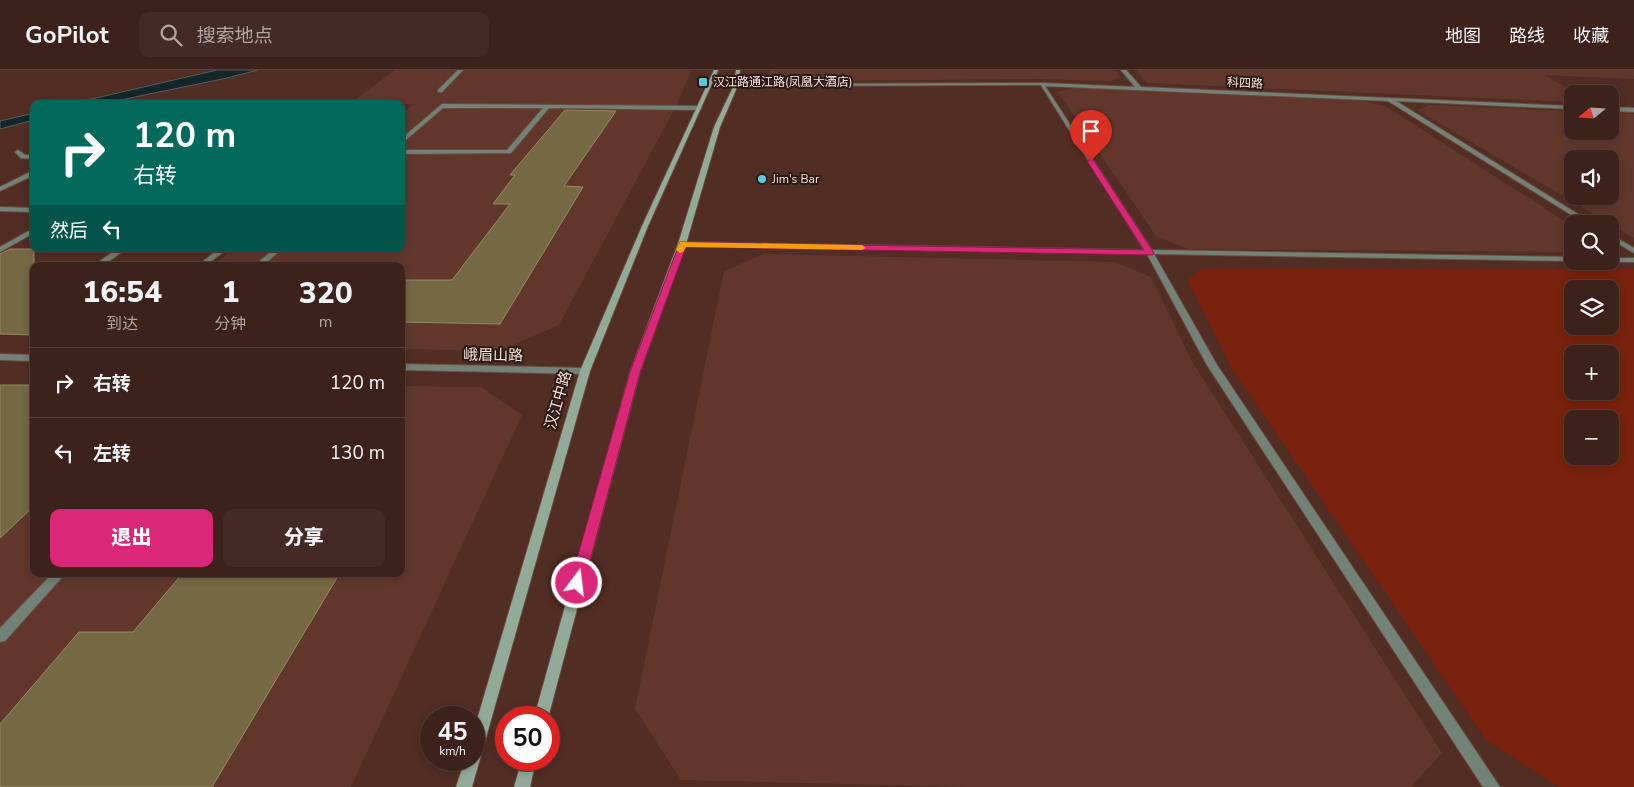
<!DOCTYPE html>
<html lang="zh">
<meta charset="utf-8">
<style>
:root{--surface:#3d221b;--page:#442a24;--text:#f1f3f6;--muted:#ada4a3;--line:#563f3a;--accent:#db2777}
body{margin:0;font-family:"Nunito Sans","Noto Sans SC",sans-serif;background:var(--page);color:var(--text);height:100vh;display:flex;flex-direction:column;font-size:19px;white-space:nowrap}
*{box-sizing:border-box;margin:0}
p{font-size:16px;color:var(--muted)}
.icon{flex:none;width:28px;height:28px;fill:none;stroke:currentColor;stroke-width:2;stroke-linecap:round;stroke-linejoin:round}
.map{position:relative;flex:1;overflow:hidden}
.sheet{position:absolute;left:30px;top:192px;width:375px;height:315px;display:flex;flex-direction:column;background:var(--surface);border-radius:10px;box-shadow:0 2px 8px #0003,0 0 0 1px var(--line)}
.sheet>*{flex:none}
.top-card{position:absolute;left:30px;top:30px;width:375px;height:152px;border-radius:10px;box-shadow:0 2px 8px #0003,0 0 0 1px var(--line);background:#00695c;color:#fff;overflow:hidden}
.needle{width:32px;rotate:252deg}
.fabs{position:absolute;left:1564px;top:15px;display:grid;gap:10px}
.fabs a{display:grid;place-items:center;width:55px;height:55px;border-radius:10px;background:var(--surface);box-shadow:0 2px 8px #0003,0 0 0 1px var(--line);font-size:25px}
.speed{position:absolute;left:420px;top:636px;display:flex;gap:10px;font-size:25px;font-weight:700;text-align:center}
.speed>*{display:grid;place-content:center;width:65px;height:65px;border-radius:50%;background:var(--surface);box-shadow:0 2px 8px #0003,0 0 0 1px var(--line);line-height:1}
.speed small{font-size:12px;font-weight:400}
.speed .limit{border:8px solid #d22;background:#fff;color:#111}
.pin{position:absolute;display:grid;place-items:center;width:42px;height:42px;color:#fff;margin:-51px -21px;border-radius:50% 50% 50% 0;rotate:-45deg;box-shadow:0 0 5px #0007}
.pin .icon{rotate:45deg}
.me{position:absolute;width:55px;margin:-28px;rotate:15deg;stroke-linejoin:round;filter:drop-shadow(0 0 4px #0008)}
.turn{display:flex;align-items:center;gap:18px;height:105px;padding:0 20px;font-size:22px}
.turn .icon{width:65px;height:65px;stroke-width:2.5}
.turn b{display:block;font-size:35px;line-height:42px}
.then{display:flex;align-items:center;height:48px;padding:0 20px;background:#0003;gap:10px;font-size:19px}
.eta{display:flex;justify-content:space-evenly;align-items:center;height:85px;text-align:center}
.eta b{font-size:30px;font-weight:800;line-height:35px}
.button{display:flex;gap:10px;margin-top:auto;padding:10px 20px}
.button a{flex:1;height:58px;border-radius:10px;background:var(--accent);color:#fff;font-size:20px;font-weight:800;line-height:58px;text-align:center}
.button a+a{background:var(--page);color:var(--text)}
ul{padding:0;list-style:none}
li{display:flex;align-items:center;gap:15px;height:70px;padding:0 20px;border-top:1px solid var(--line)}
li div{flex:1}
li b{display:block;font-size:19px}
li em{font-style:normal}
header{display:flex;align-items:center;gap:30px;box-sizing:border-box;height:70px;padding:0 25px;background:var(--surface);border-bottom:1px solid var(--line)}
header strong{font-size:24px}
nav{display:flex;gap:28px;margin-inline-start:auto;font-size:18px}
.search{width:350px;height:45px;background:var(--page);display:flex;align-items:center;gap:12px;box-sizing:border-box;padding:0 18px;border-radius:10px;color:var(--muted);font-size:19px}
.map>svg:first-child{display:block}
.built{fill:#61372c;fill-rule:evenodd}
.green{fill:#79220d;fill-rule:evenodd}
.water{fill:#13272b;stroke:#585e60}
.building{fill:#746943;stroke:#958a63}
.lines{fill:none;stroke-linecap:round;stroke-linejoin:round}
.service-casing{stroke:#6c4a41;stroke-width:2}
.minor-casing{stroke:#6c4a41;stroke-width:2}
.secondary-casing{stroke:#6c4a41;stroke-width:2}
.service{fill:#728276;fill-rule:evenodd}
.minor{fill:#728276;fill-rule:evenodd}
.secondary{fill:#92ab99;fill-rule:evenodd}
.route{fill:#db2777;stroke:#8e194d}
.slow{fill:#f59e0b}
.poi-dot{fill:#57c9e2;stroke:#2b1a16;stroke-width:2}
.labels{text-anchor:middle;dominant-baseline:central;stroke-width:4;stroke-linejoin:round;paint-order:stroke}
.far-poi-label{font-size:12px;fill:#f9e0da;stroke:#2b1a16;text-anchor:start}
.far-street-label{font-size:12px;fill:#f9e0da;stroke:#2b1a16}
.street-label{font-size:15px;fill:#f9e0da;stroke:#2b1a16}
</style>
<header>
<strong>GoPilot</strong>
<div class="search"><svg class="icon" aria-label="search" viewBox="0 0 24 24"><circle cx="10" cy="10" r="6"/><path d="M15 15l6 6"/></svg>搜索地点</div>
<nav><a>地图</a><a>路线</a><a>收藏</a></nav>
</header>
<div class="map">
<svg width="1634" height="717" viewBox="0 0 1634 717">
<rect width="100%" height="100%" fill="#512d24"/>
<g class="built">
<polygon points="395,0 692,0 675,38 559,255 499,281 401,279 401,196 212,196 234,179 401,179 401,45 414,34 349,34"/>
<polygon points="770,0 1115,0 1121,7 1112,11 1037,9 783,11 769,5"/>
<polygon points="1136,0 1634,0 1634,9 1544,5 1578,24 1572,24 1572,32 1147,13"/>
<polygon points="1072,18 1366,31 1387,37 1572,156 1572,182 1188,179 1156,166 1058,22"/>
<path d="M1429,35l143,6v20h38v-19l24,2v124l-217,-128zM1572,89h38v37h-38z"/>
<polygon points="764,184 1115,192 1151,207 1193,293 1442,683 1411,717 966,717 681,710 635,639 724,201"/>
<polygon points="401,316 481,317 522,345 351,717 0,717 0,368 34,341 34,504 401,504"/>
</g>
<path class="green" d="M1203,198l431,1v518h-75l-73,-47 -254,-371 -45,-89zM1572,219h38v37h-38zM1572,284h38v37h-38zM1572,349h38v37h-38z"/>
<g class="water">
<polygon points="217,0 258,0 227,8 101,34 70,34"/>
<polygon points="34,43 34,50 0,59 0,51"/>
</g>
<g class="building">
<polygon points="565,40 616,41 564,116 583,117 500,254 401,252 401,210 452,210 510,134 493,134 515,105 510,105"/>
<polygon points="10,179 34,179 34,265 0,264 0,184"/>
<polygon points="0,315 34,315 34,436 0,468"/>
<polygon points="182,504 312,504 338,506 212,717 0,717 0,654 79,562 133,562"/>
</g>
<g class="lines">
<defs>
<g id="service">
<polygon points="458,0 463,0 442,22 438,22 438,20"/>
<polygon points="442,34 699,36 702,38 699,40 549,38 511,83 401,84 401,80 507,80 543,38 443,38 401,74 401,69"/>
<polygon points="18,80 25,85 34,85 34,89 21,88 15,82"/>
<polygon points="34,100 34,105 0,121 0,117"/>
<polygon points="0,137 34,138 34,142 0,141"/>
<polygon points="34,158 34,163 0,182 0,177"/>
<polygon points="117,179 126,179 102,196 93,196"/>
<polygon points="274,179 282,179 262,196 254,196"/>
<polygon points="52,504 65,504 5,571 0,572 0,558"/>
</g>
<g id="minor">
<polygon points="1121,0 1126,0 1141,17 1572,36 1572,39 1396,31 1594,154 1586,154 1388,31 1045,16 1152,180 1572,187 1572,191 1154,184 1217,295 1500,717 1483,717 1207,295 1147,184 682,176 678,174 682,172 1144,180 1041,15 736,16 734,15 736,14 1042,13 1135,17"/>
<polygon points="1610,37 1634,38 1634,42 1610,41"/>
<polygon points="1610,164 1634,178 1634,183 1610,169"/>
<polygon points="219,179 227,179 205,196 197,196"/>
<polygon points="1610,188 1634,188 1634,192 1607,192 1610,191"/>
<polygon points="0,284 34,285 34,291 0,290"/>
<polygon points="401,294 585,298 590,301 585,304 401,300"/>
</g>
<g id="secondary">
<polygon points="714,0 718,0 648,156 590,301 472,717 456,717 465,690 474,690 474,660 580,301 642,156"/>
<polygon points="736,0 740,0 738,15 720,57 686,174 640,302 548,648 534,648 630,302 678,174 714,57 734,15"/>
<polygon points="522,690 536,690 530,717 514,717"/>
</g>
</defs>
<use href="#service" class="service-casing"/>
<use href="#minor" class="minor-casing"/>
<use href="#secondary" class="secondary-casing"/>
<use href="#service" class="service"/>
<use href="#minor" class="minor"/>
<use href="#secondary" class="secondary"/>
</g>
<polygon class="route" points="1091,89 1094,91 1154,183 1153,185 686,177 640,302 584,513 582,517 577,518 572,517 570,513 630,302 680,172 1144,180 1087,91"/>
<polygon class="slow" points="680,172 862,175 866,178 862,180 686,177 683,182 680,183 676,180"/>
<g class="poi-dot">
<rect x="698" y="7" width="10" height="10" rx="2.5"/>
<circle cx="762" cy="109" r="5"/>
</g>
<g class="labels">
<g class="far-poi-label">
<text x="713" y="12">汉江路通江路(凤凰大酒店)</text>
<text x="772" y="109">Jim's Bar</text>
</g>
<g class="far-street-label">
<text transform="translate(1245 13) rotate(3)">科四路</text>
</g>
<g class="street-label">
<text transform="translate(493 285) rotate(1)">峨眉山路</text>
<text transform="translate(558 330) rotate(-74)">汉江中路</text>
</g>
</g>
</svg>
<div class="fabs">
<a><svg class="needle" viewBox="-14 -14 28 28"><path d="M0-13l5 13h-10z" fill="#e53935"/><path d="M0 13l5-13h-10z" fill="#ada4a3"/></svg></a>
<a><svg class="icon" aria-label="sound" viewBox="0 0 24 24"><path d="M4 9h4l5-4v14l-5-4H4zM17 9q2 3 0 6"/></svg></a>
<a><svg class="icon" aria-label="search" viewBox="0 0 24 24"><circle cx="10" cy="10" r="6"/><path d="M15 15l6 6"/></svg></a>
<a><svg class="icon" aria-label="layers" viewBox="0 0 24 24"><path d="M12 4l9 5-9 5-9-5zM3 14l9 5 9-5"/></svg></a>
<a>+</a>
<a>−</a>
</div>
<div class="speed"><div>45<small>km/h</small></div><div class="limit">50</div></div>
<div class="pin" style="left:1091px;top:91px;background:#d93025"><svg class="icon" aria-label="arrive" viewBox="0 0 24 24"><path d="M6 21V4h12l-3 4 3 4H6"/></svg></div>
<svg class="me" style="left:577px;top:513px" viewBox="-20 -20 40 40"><circle r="17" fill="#db2777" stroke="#fff" stroke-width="3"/><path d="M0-11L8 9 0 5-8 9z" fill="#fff"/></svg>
<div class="top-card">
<div class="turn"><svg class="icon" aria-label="right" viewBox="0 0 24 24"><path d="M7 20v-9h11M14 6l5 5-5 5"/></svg><div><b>120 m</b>右转</div></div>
<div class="then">然后<svg class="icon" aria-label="left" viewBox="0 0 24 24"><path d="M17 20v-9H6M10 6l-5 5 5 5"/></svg></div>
</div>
<section class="sheet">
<div class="eta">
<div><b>16:54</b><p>到达</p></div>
<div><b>1</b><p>分钟</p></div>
<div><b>320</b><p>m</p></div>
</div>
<ul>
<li><svg class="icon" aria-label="right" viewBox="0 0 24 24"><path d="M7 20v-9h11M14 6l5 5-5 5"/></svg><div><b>右转</b></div><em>120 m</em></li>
<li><svg class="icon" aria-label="left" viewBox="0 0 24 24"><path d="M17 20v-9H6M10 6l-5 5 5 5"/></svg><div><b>左转</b></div><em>130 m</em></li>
</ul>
<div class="button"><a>退出</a><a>分享</a></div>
</section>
</div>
